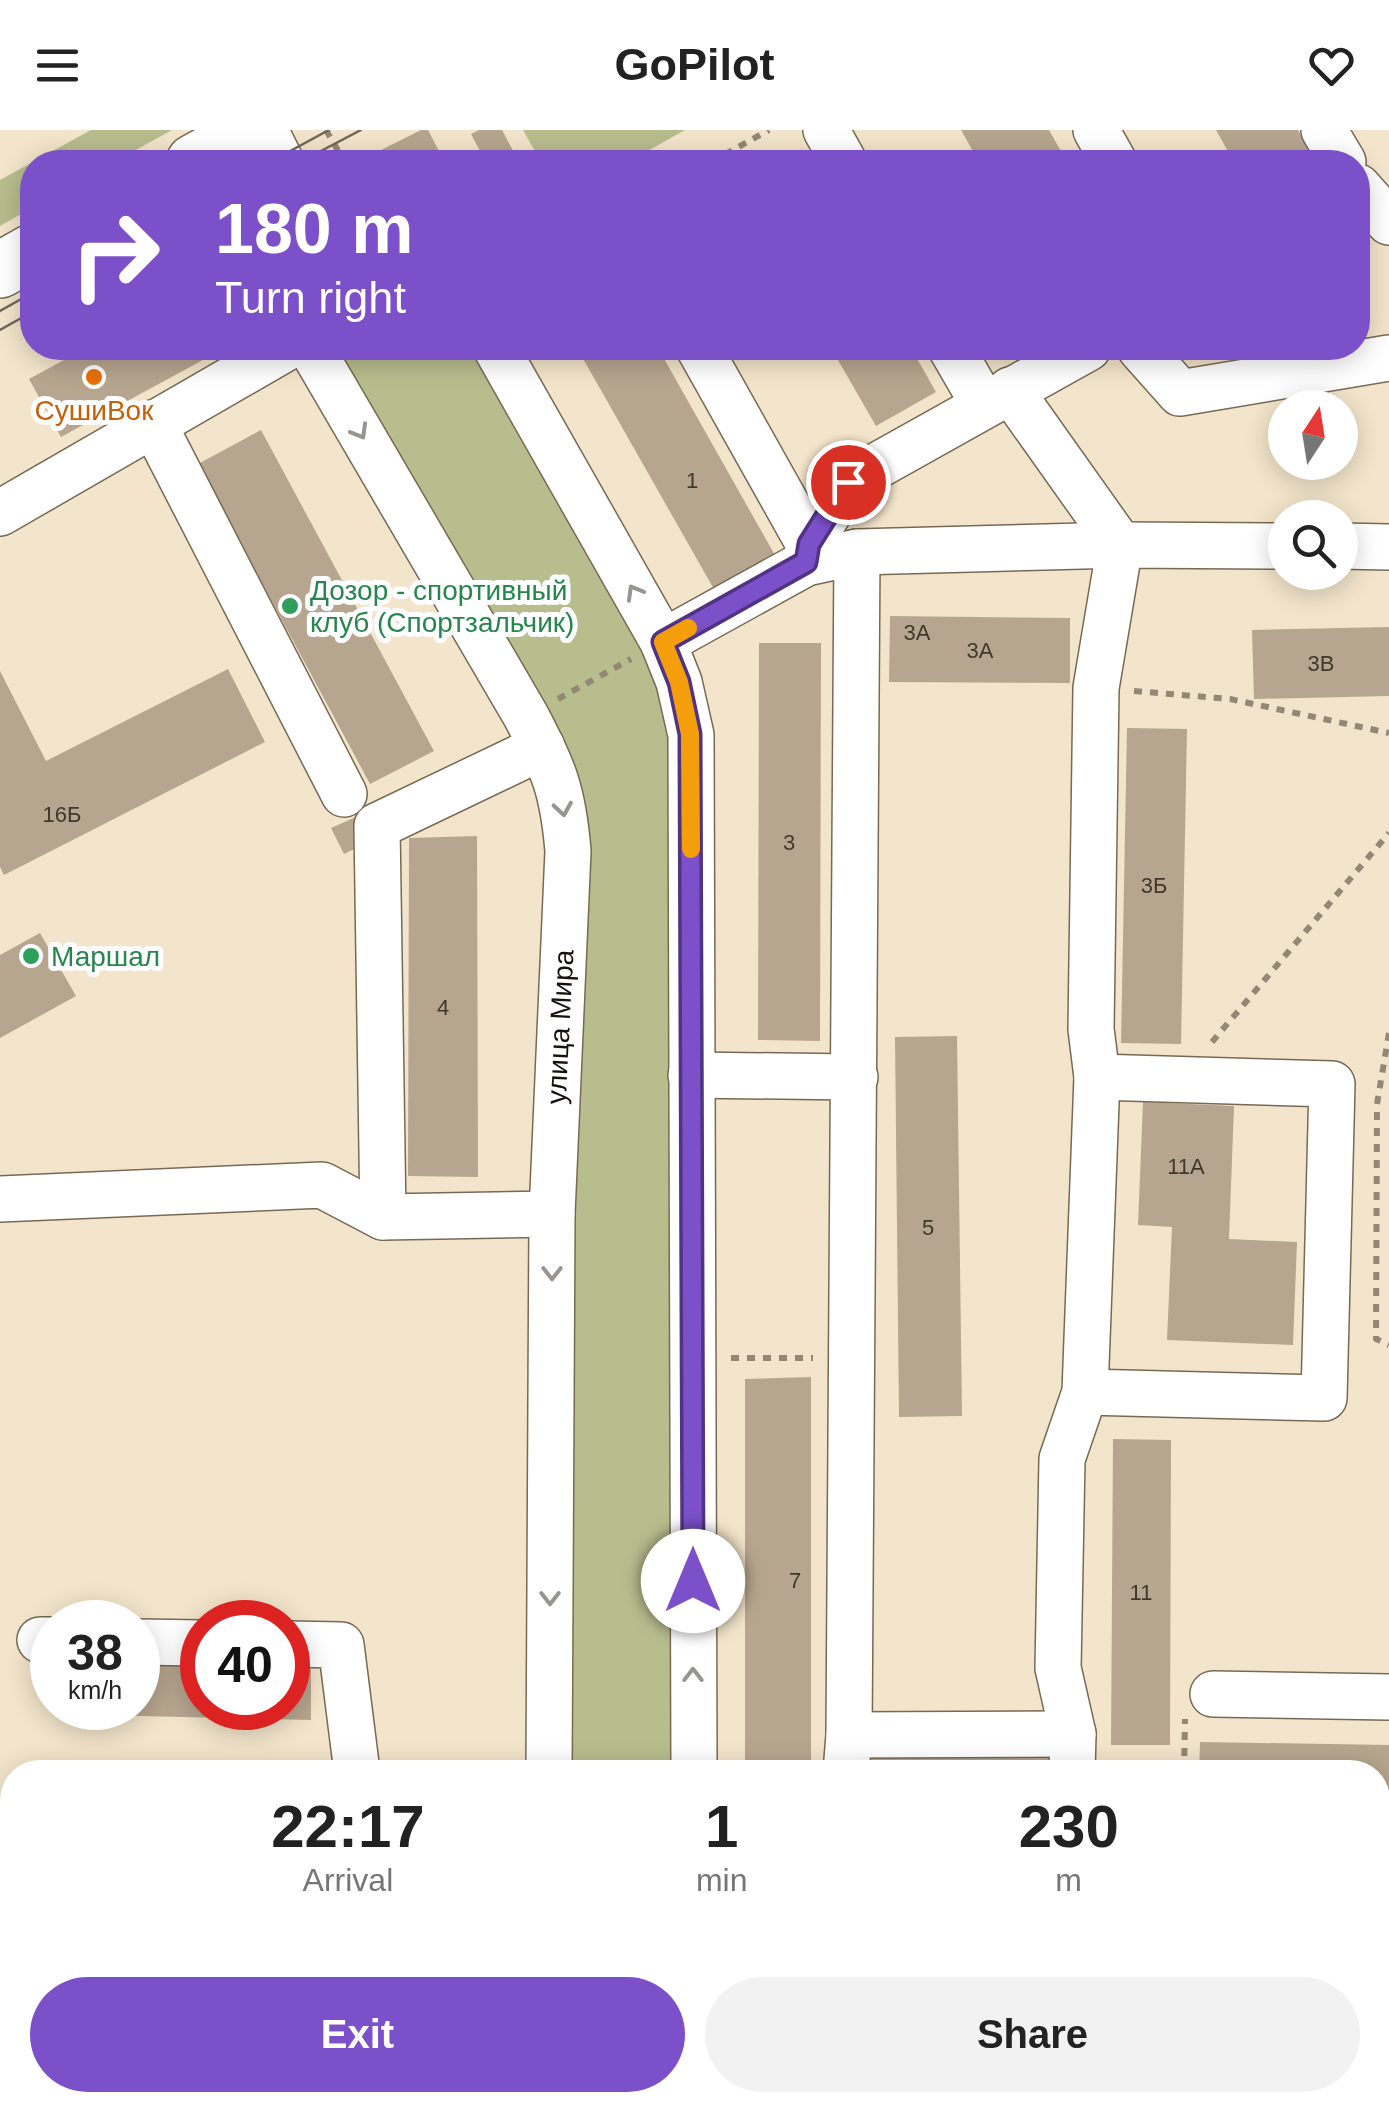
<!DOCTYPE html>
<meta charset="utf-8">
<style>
:root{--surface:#fff;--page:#f2f2f2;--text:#222;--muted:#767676;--accent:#7b50c9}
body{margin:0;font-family:Helvetica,sans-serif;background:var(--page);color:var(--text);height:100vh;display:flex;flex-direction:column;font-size:38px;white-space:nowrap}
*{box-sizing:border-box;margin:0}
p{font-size:32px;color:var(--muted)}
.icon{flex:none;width:55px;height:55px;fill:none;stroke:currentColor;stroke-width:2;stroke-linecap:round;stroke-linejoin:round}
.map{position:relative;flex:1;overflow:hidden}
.side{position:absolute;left:0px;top:1630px;width:1390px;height:352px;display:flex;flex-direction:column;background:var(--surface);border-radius:40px 40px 0 0;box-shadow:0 5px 25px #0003}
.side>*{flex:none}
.top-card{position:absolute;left:20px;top:20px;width:1350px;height:210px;border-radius:40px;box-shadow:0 5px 25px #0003;background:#7b50c9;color:#fff;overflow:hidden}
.needle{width:65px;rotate:12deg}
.tools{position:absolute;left:1268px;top:260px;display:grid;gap:20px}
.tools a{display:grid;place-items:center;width:90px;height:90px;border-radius:50%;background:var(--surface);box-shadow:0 5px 25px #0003;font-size:50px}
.speed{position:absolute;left:30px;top:1470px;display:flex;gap:20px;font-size:50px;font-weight:700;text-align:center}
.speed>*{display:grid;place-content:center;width:130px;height:130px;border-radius:50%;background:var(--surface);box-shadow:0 5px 25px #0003;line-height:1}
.speed small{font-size:25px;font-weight:400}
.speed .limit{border:15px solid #d22;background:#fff;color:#111}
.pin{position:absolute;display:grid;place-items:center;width:85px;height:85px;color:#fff;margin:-42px;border:5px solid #fff;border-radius:50%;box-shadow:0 2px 10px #0007}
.me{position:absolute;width:110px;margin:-55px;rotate:0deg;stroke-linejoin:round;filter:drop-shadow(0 0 8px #0008)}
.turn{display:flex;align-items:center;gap:35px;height:210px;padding:0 30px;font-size:45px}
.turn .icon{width:130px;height:130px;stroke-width:2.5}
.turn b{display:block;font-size:70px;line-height:85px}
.eta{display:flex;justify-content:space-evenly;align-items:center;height:170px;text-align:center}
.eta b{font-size:60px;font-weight:700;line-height:70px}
.cta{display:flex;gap:20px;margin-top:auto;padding:20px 30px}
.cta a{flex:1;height:115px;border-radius:60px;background:var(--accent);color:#fff;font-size:40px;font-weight:700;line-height:115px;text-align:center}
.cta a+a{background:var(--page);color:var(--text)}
header{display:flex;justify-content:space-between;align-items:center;height:130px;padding:0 30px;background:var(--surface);font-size:45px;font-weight:700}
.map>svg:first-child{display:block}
.green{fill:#b8bd8e}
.building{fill:#b7a68f}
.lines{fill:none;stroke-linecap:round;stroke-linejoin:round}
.minor-casing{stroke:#776a54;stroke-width:48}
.major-casing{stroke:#776a54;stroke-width:58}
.path{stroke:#928875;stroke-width:6;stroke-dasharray:8 8;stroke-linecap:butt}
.minor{stroke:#fff;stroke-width:45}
.major{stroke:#fff;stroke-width:55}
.tram{stroke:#716959;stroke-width:2.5}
.oneway{stroke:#979591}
.route-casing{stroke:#503483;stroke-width:25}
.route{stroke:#7b50c9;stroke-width:18}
.slow{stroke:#f59e0b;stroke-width:18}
.food-dot{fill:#e8710a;stroke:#fff;stroke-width:4}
.leisure-dot{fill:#2e9e5b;stroke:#fff;stroke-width:4}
.labels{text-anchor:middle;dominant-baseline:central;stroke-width:10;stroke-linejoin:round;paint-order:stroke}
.number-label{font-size:22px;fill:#40382b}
.food-label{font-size:28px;fill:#c56008;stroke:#fff}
.leisure-label{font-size:28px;fill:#27864d;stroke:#fff;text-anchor:start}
.street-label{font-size:28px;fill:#18130a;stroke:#fff}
</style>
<header><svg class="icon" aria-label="menu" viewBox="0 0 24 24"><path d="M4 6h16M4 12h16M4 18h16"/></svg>GoPilot<svg class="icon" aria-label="heart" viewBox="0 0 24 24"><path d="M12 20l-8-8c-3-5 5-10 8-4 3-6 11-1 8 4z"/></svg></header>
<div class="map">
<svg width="1389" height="1981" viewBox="0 0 1389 1981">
<rect width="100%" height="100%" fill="#f3e5cb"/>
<g class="green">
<polygon points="91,0 172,0 114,32 32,32 32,78 0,96 0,50"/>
<polygon points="523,0 685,0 628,32 541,32"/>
<polygon points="311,218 496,218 679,552 694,1642 549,1642 564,673"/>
<polygon points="743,1970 1061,1970 1061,1981 737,1981"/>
</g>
<g class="building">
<polygon points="421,0 428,0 441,25 426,32 357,32"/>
<polygon points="479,0 502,0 519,32 486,32 471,4"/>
<polygon points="961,0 1049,0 1067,32 979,32"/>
<polygon points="1216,0 1298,0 1316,32 1234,32"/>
<polygon points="800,20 807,32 777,32"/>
<polygon points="86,218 225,218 61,307 29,249"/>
<polygon points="577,218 658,218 776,427 715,461"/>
<polygon points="831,218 911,218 936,262 876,296"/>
<polygon points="261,300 434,621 370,654 198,334"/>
<polygon points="890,486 1070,488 1070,553 889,552"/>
<polygon points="1389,497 1389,566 1254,569 1252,500"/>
<polygon points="759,513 821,513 820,911 758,910"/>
<polygon points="228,539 265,612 4,745 0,737 0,541 46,631"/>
<polygon points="1127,598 1187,599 1181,914 1121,913"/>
<polygon points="356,687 369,712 344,724 331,698"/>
<polygon points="477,706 478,1047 408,1046 409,708"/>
<polygon points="40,803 76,866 0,908 0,825"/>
<polygon points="957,906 962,1286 899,1287 895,907"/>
<polygon points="1143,972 1234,976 1229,1109 1297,1112 1293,1215 1167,1210 1172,1097 1138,1095"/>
<polygon points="811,1247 811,1642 745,1642 745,1249"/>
<polygon points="1113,1309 1171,1310 1170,1615 1111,1615"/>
<polygon points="138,1534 202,1536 202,1578 288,1578 288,1539 311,1539 311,1590 56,1584 56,1578 138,1578"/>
<polygon points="1200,1612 1389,1615 1389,1672 1378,1672 1378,1642 1199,1642"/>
<polygon points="1055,1614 1056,1642 870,1642 869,1616"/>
<polygon points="0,1825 12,1826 12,1894 0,1894"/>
<polygon points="1378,1952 1389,1952 1389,1981 1156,1980 1156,1970 1378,1970"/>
<rect x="210" y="1970" width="70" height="11"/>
<rect x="410" y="1970" width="66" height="11"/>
</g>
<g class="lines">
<defs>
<g id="minor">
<polyline points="265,0 281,32"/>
<polyline points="826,0 844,32"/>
<polyline points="1096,0 1114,32"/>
<polyline points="1324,0 1343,32"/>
<polyline points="1358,57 1389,92"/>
<path d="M311,218l215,368c28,53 37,75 42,135l-16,363 -3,558"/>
<polyline points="496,218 663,512 679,552 691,605 694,1642"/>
<polyline points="699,218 809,414"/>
<polyline points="951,218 984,275"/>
<polyline points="1140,218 1180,263 1389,228"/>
<polyline points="1010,260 1120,415 1096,558 1091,899 1097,947 1085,1262 1062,1329 1058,1538 1073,1604 1072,1642"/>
<polyline points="153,293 344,664"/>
<polyline points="0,383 286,218"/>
<polyline points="1340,416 1389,417"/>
<polyline points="806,433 809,414 848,352 1088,218"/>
<polyline points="663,512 806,433 857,422 1120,415 1285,416"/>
<polyline points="691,945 855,947"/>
<polyline points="0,1069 322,1055 383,1087 552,1084"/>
<polyline points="383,1087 377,696 542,617"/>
<polyline points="1085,1262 1324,1268 1332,954 1097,947"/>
<polyline points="40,1510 52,1510"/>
<polyline points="138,1512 202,1513"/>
<polyline points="288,1514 341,1515 357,1642"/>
<polyline points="1213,1564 1389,1567"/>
<polyline points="849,1605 857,422"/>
<polyline points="846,1642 849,1605 1073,1604"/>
<polyline points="0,1726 12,1726"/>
<polyline points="1378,1747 1389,1747"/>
<polyline points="1378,1854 1389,1854"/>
<polyline points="0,1930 12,1930"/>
<polyline points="177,1970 178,1981"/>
<polyline points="376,1970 378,1981"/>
<polyline points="546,1981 546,1970"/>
<polyline points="1144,1981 1144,1970"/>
</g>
<g id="major">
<polyline points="194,32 253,0"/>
<polyline points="0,140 32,122"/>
</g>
</defs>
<use href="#minor" class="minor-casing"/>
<use href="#major" class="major-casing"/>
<g class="path">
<polyline points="326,0 344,31"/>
<polyline points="711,32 769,0"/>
<polyline points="1134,561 1230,569 1389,603"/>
<polyline points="558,569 631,529"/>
<polyline points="1389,903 1377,974 1376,1209 1389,1215"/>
<polyline points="1212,912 1389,703"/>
<polyline points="731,1228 813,1228"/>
<polyline points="1184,1642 1185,1589"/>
</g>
<use href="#minor" class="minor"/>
<use href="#major" class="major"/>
<g class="tram">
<polyline points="270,32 329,0"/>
<polyline points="300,32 361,0"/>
<polyline points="0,181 32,163"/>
<polyline points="0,200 32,182"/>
</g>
</g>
<defs><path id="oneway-chevron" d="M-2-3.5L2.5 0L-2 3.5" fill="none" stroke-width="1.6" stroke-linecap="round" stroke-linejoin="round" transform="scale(2.5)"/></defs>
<g class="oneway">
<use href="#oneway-chevron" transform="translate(360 302) rotate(60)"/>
<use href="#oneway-chevron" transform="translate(634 462) rotate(-120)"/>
<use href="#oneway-chevron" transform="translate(563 679) rotate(81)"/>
<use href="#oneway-chevron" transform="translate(552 1143) rotate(90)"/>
<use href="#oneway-chevron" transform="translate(550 1468) rotate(90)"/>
<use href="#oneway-chevron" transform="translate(693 1545) rotate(-90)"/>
</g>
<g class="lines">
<defs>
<polyline id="route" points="693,1451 690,604 679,552 663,512 806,432 809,414 848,352"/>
</defs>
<use href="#route" class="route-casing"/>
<use href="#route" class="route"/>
<polyline class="slow" points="688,498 663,512 679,552 690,604 691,719"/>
</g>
<circle class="food-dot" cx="94" cy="247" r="10"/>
<g class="leisure-dot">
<circle cx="290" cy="476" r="10"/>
<circle cx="31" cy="826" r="10"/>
</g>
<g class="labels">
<g class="number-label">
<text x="692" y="350">1</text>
<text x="917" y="502">3А</text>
<text x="980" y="520">3А</text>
<text x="1321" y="533">3В</text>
<text x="62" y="684">16Б</text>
<text x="789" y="712">3</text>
<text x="1154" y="755">3Б</text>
<text x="443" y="877">4</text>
<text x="1186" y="1036">11А</text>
<text x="928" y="1097">5</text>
<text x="795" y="1450">7</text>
<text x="1141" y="1462">11</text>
</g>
<g class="food-label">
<text x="94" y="280">СушиВок</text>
</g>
<g class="leisure-label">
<text x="310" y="460">Дозор - спортивный<tspan x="310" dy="32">клуб (Спортзальчик)</tspan></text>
<text x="51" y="826">Маршал</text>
</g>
<g class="street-label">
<text transform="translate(560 897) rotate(-87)">улица Мира</text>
</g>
</g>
</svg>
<div class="tools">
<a><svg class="needle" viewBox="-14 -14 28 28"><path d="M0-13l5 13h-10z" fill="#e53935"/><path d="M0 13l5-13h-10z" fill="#767676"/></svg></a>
<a><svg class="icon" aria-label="search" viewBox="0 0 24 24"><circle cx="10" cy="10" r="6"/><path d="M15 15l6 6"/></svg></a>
</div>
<div class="speed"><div>38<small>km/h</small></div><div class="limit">40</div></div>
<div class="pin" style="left:848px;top:352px;background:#d93025"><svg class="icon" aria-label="arrive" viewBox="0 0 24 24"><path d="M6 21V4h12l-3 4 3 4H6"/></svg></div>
<svg class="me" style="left:693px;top:1451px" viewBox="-20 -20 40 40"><circle r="19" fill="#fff"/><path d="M0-13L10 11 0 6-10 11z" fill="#7b50c9"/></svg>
<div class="top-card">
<div class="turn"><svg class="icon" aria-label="right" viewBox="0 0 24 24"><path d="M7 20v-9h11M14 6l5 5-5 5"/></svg><div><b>180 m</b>Turn right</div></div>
</div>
<section class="side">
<div class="eta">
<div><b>22:17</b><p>Arrival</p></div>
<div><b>1</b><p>min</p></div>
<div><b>230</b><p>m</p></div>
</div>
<div class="cta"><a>Exit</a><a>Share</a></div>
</section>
</div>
